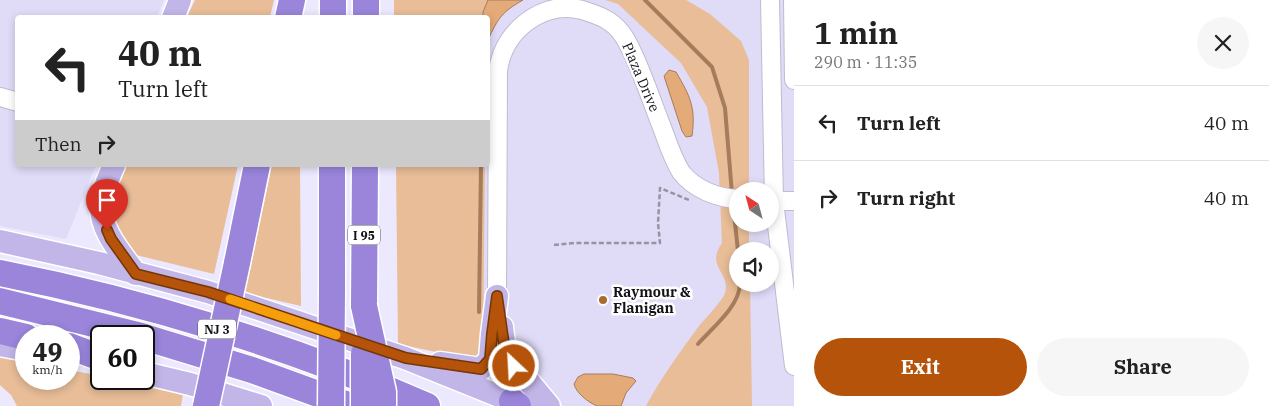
<!DOCTYPE html>
<meta charset="utf-8">
<style>
:root{--surface:#fff;--page:#f6f6f6;--text:#222;--muted:#767676;--line:#e0e0e0;--accent:#b45309}
body{margin:0;font-family:"IBM Plex Serif",serif;background:var(--page);color:var(--text);height:100vh;display:flex;flex-direction:column;font-size:19px;white-space:nowrap}
*{box-sizing:border-box;margin:0}
p{font-size:16px;color:var(--muted)}
.icon{flex:none;width:28px;height:28px;fill:none;stroke:currentColor;stroke-width:2;stroke-linecap:round;stroke-linejoin:round}
.map{position:relative;flex:1;overflow:hidden}
.sheet{display:flex;flex-direction:column;background:var(--surface);width:475px}
.sheet>*{flex:none}
.banner{position:absolute;left:15px;top:15px;width:475px;height:152px;border-radius:5px;box-shadow:0 2px 8px #0003;background:#fff;color:var(--text);overflow:hidden}
.needle{width:32px;rotate:324deg}
.controls{position:absolute;left:729px;top:182px;display:grid;gap:10px}
.controls a{display:grid;place-items:center;width:50px;height:50px;border-radius:50%;background:var(--surface);box-shadow:0 2px 8px #0003;font-size:25px}
.speed{position:absolute;left:15px;top:325px;display:flex;gap:10px;font-size:25px;font-weight:700;text-align:center}
.speed>*{display:grid;place-content:center;width:65px;height:65px;border-radius:50%;background:var(--surface);box-shadow:0 2px 8px #0003;line-height:1}
.speed small{font-size:12px;font-weight:400}
.speed .limit{border:2px solid #111;border-radius:8px;background:#fff;color:#111}
.pin{position:absolute;display:grid;place-items:center;width:42px;height:42px;color:#fff;margin:-51px -21px;border-radius:50% 50% 50% 0;rotate:-45deg;box-shadow:0 0 5px #0007}
.pin .icon{rotate:45deg}
.me{position:absolute;width:55px;margin:-28px;rotate:335deg;stroke-linejoin:round;filter:drop-shadow(0 0 4px #0008)}
.turn{display:flex;align-items:center;gap:18px;height:105px;padding:0 20px;font-size:22px}
.turn .icon{width:65px;height:65px;stroke-width:2.5}
.turn b{display:block;font-size:35px;line-height:42px}
.then{display:flex;align-items:center;height:48px;padding:0 20px;background:#0003;gap:10px;font-size:19px}
.round{display:grid;place-items:center;flex:none;width:52px;height:52px;border-radius:26px;background:var(--page)}
.head{display:flex;align-items:center;justify-content:space-between;height:85px;padding:0 20px}
h1{font-size:30px;font-weight:800;line-height:38px}
.button{display:flex;gap:10px;margin-top:auto;padding:10px 20px}
.button a{flex:1;height:58px;border-radius:30px;background:var(--accent);color:#fff;font-size:20px;font-weight:800;line-height:58px;text-align:center}
.button a+a{background:var(--page);color:var(--text)}
ul{padding:0;list-style:none}
li{display:flex;align-items:center;gap:15px;height:75px;padding:0 20px;border-top:1px solid var(--line)}
li div{flex:1}
li b{display:block;font-size:19px}
li em{font-style:normal}
main{display:flex;flex:1;min-height:0}
.map>svg:first-child{display:block}
.built{fill:#e0dbf7;fill-rule:evenodd}
.green{fill:#e8bd98}
.water{fill:#e4ab79;stroke:#a57d5c}
.lines{fill:none;stroke-linecap:round;stroke-linejoin:round}
.stream{stroke:#a57d5c;stroke-width:4}
.minor-casing{stroke:#bfbbd0;stroke-width:20}
.major-casing{stroke:#fff;stroke-width:25}
.highway-casing{stroke:#fff;stroke-width:29}
.path{stroke:#9693a3;stroke-width:2.5;stroke-dasharray:5 2.5;stroke-linecap:butt}
.minor{stroke:#fff;stroke-width:18}
.major{stroke:#c2b6e9;stroke-width:22}
.highway{stroke:#9a85db;stroke-width:26}
.highway-bridge-casing{stroke:#fff;stroke-width:29;stroke-linecap:butt}
.highway-bridge{stroke:#9a85db;stroke-width:26}
.route-casing{stroke:#753606;stroke-width:12}
.route{stroke:#b45309;stroke-width:9}
.slow{stroke:#f59e0b;stroke-width:9}
.poi-dot{fill:#a96c30;stroke:#fff;stroke-width:2}
.labels{text-anchor:middle;dominant-baseline:central;stroke-width:5;stroke-linejoin:round;paint-order:stroke}
.shield{fill:#fff;stroke:#5a595e;stroke-width:1}
.shield-label{font-size:12px;font-weight:bold;fill:#131219}
.street-label{font-size:14px;fill:#131219;stroke:#fff}
.poi-label{font-size:14px;font-weight:bold;fill:#131219;stroke:#fff;text-anchor:start}
</style>
<main>
<div class="map">
<svg width="794" height="406" viewBox="0 0 794 406">
<rect width="100%" height="100%" fill="#ece8fe"/>
<g class="built">
<polygon points="0,0 164,0 157,17 18,18 18,165 96,165 66,239 0,226"/>
<path d="M443,0h351v406h-230l-128,-54 4,-187h48v-147l-45,-1zM738,191h32v33h-32zM738,251h32v33h-32z"/>
</g>
<g class="green">
<polygon points="195,0 274,0 270,17 187,17"/>
<polygon points="394,0 488,0 483,12 483,18 394,17"/>
<path d="M605,0h81l24,14 31,27 8,19v131h-11v33h11v27h-11v33h12l2,122h-106c15,-28 34,-54 53,-80 6,-7 24,-26 26,-33 6,-21 -20,-26 -3,-50l-3,-70 -12,-66 -26,-44 -63,-59z"/>
<polygon points="124,165 238,165 214,274 136,255 117,239 109,202"/>
<polygon points="272,165 300,165 301,306 245,293"/>
<polygon points="396,165 485,165 483,349 477,362 457,361 436,352 398,344"/>
<polygon points="0,356 26,361 26,379 69,379 69,370 101,376 101,379 113,379 183,393 181,406 17,406 11,395 0,385"/>
</g>
<g class="water">
<path d="M488,0h35c-21,12 -25,18 -35,40v-22l-5,-1v-5z"/>
<path d="M669,70l7,2c14,24 20,35 16,64l-6,1 -4,-6 -18,-55z"/>
<path d="M584,374h29l20,4 3,3 -10,12 -5,13c-7,0 -18,0 -24,0 -9,-4 -21,-13 -23,-22l4,-7z"/>
</g>
<g class="lines">
<g class="stream">
<polyline points="645,0 712,67 725,108 732,194"/>
<polyline points="733,204 738,251"/>
<polyline points="479,312 481,165"/>
<path d="M698,344c15,-17 41,-37 42,-60"/>
</g>
<defs>
<g id="minor">
<polyline points="770,0 774,201 794,366"/>
<polyline points="793,0 794,80"/>
<polyline points="0,97 18,102"/>
<polyline points="770,201 794,201"/>
<path d="M497,296l1,-225c3,-23 16,-42 36,-54 15,-9 32,-11 48,-7 9,3 20,6 28,12 12,8 18,21 24,34 11,24 19,49 29,74 5,14 10,29 18,42 13,17 36,26 57,27"/>
</g>
<g id="major">
<polyline points="173,18 180,0"/>
<path d="M114,165c-5,12 -11,24 -13,37 -2,28 20,51 35,72"/>
<polyline points="0,241 99,263 208,292 405,358 524,406"/>
<polyline points="502,327 505,351 509,358 549,406"/>
<polyline points="0,345 26,350"/>
<polyline points="440,363 481,369 490,359 492,334 497,296"/>
<polyline points="144,373 190,384 261,406"/>
</g>
<g id="highway">
<polyline points="288,18 292,0"/>
<polyline points="333,18 333,0"/>
<polyline points="366,18 366,0"/>
<polyline points="237,263 257,165"/>
<path d="M0,273c143,28 293,74 427,133"/>
<polyline points="332,293 332,165"/>
<polyline points="0,301 142,336"/>
<polyline points="364,306 365,165"/>
<polyline points="0,331 26,337"/>
<polyline points="144,337 252,370 351,406"/>
<polyline points="69,346 101,358"/>
<polyline points="512,401 518,406"/>
</g>
</defs>
<use href="#minor" class="minor-casing"/>
<use href="#major" class="major-casing"/>
<use href="#highway" class="highway-casing"/>
<polyline class="path" points="554,245 574,243 660,243 658,223 660,188 689,200"/>
<use href="#minor" class="minor"/>
<use href="#major" class="major"/>
<use href="#highway" class="highway"/>
<defs>
<g id="highway-bridge">
<polyline points="364,306 383,392 383,406"/>
<polyline points="206,406 237,263"/>
<polyline points="331,406 332,293"/>
<polyline points="364,406 364,354"/>
</g>
</defs>
<use href="#highway-bridge" class="highway-bridge-casing"/>
<use href="#highway-bridge" class="highway-bridge"/>
</g>
<g class="lines">
<defs>
<polyline id="route" points="107,230 111,239 136,274 208,292 406,358 481,369 490,359 492,334 497,296 505,351 514,366"/>
</defs>
<use href="#route" class="route-casing"/>
<use href="#route" class="route"/>
<polyline class="slow" points="230,299 336,335"/>
</g>
<circle class="poi-dot" cx="603" cy="300" r="5"/>
<g class="labels">
<g class="shield">
<rect x="348" y="225.5" width="32" height="19" rx="4"/>
<rect x="198" y="319.5" width="38" height="19" rx="4"/>
</g>
<g class="shield-label">
<text x="364" y="235">I 95</text>
<text x="217" y="329">NJ 3</text>
</g>
<g class="street-label">
<text transform="translate(641 77) rotate(67)">Plaza Drive</text>
</g>
<g class="poi-label">
<text x="613" y="292">Raymour &amp;<tspan x="613" dy="16">Flanigan</tspan></text>
</g>
</g>
</svg>
<div class="controls">
<a><svg class="needle" viewBox="-14 -14 28 28"><path d="M0-13l5 13h-10z" fill="#e53935"/><path d="M0 13l5-13h-10z" fill="#767676"/></svg></a>
<a><svg class="icon" aria-label="sound" viewBox="0 0 24 24"><path d="M4 9h4l5-4v14l-5-4H4zM17 9q2 3 0 6"/></svg></a>
</div>
<div class="speed"><div>49<small>km/h</small></div><div class="limit">60</div></div>
<div class="pin" style="left:107px;top:230px;background:#d93025"><svg class="icon" aria-label="arrive" viewBox="0 0 24 24"><path d="M6 21V4h12l-3 4 3 4H6"/></svg></div>
<svg class="me" style="left:514px;top:366px" viewBox="-20 -20 40 40"><circle r="17" fill="#b45309" stroke="#fff" stroke-width="3"/><path d="M0-11L8 9 0 5-8 9z" fill="#fff"/></svg>
<div class="banner">
<div class="turn"><svg class="icon" aria-label="left" viewBox="0 0 24 24"><path d="M17 20v-9H6M10 6l-5 5 5 5"/></svg><div><b>40 m</b>Turn left</div></div>
<div class="then">Then<svg class="icon" aria-label="right" viewBox="0 0 24 24"><path d="M7 20v-9h11M14 6l5 5-5 5"/></svg></div>
</div>
</div>
<section class="sheet">
<div class="head"><div><h1>1 min</h1><p>290 m · 11:35</p></div><a class="round"><svg class="icon" aria-label="close" viewBox="0 0 24 24"><path d="M6 6l12 12M18 6L6 18"/></svg></a></div>
<ul>
<li><svg class="icon" aria-label="left" viewBox="0 0 24 24"><path d="M17 20v-9H6M10 6l-5 5 5 5"/></svg><div><b>Turn left</b></div><em>40 m</em></li>
<li><svg class="icon" aria-label="right" viewBox="0 0 24 24"><path d="M7 20v-9h11M14 6l5 5-5 5"/></svg><div><b>Turn right</b></div><em>40 m</em></li>
</ul>
<div class="button"><a>Exit</a><a>Share</a></div>
</section>
</main>
